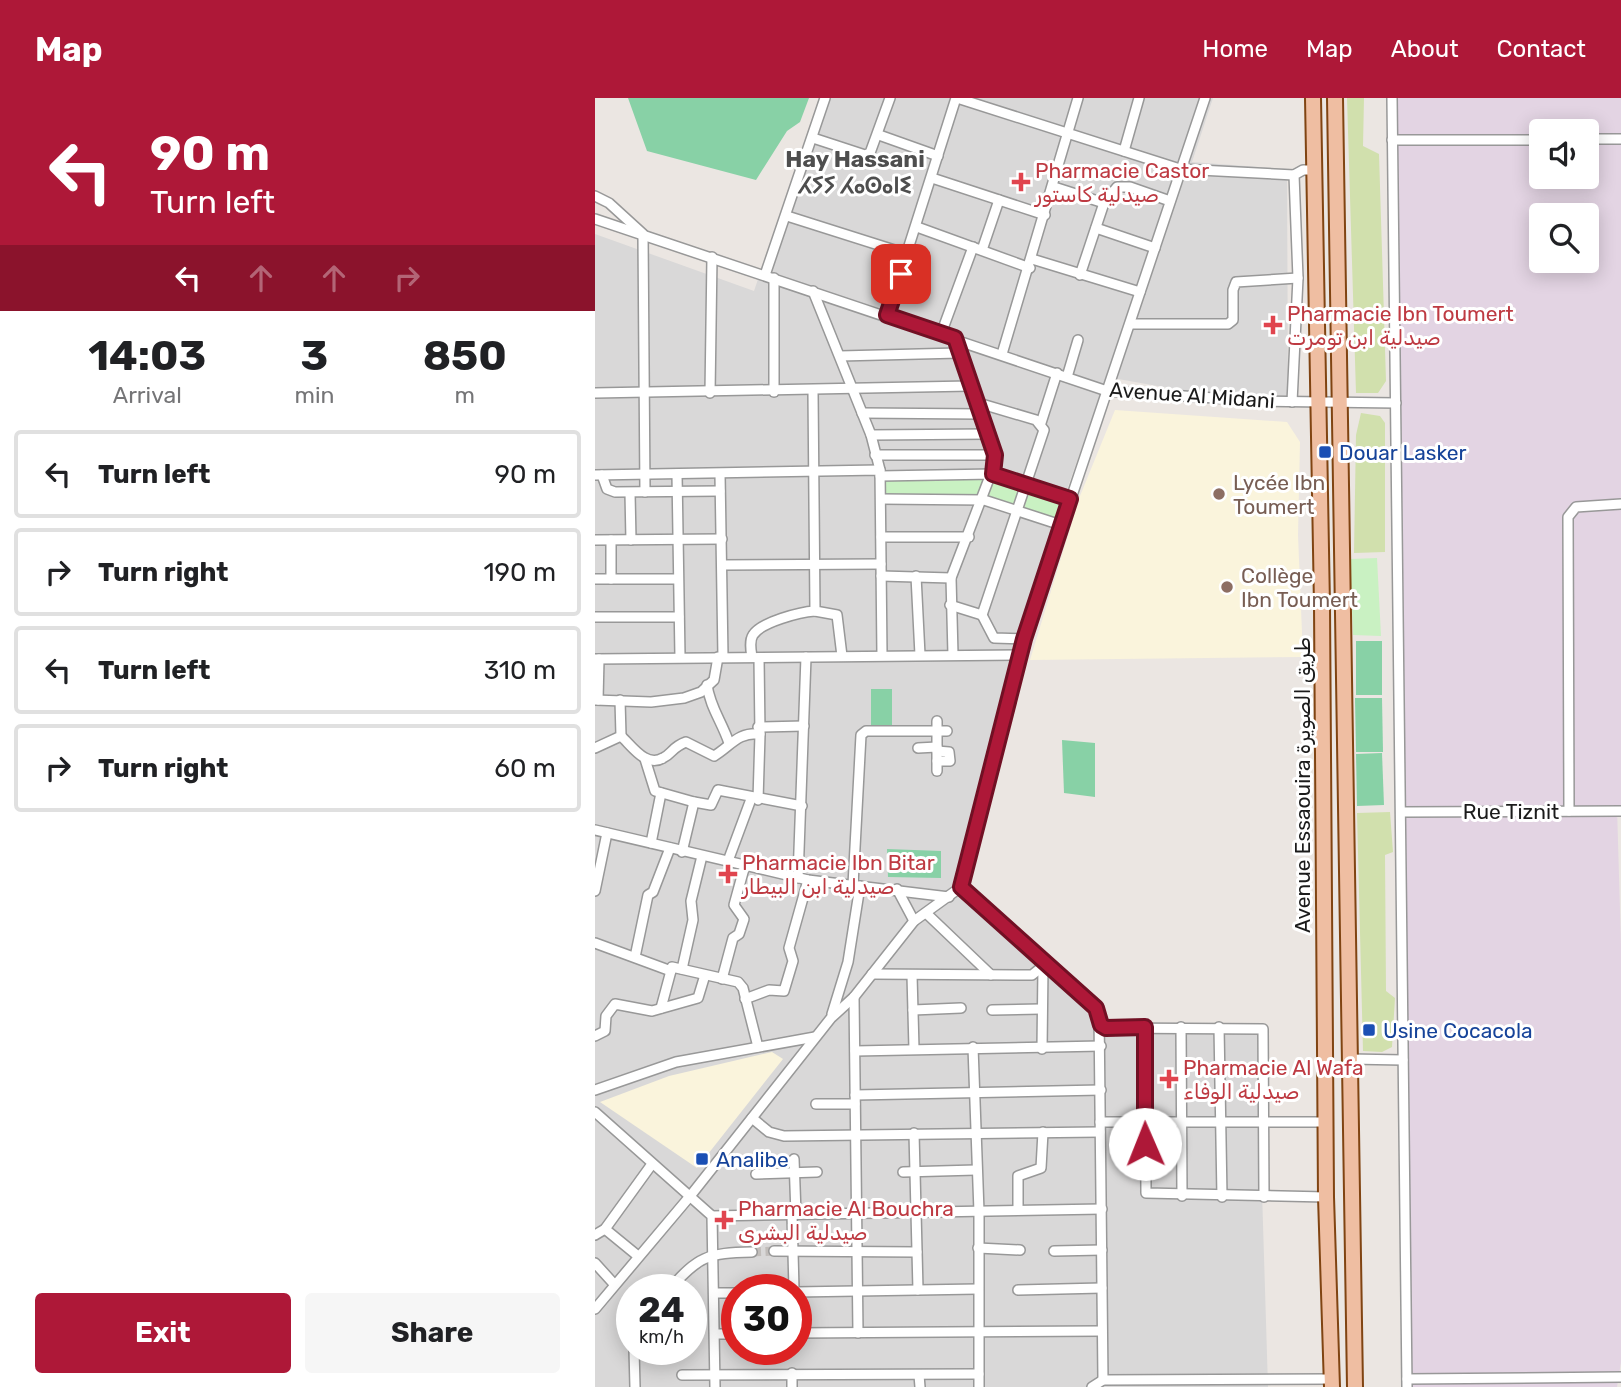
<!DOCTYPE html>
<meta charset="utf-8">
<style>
:root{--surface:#fff;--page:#f6f6f6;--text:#202124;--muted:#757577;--line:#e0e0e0;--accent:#ae1838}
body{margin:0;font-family:Rubik,Cairo,"Noto Sans Tifinagh",sans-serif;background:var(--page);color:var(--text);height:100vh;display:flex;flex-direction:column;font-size:26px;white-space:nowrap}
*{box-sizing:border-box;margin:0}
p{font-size:23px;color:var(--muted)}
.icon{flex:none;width:38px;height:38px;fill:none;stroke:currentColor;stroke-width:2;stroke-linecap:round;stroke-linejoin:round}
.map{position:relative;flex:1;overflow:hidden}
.sheet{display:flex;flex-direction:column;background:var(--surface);width:595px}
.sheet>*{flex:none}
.hud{background:#ae1838;color:#fff;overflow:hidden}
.buttons{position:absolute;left:934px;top:21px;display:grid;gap:14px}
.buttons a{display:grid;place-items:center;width:70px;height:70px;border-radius:7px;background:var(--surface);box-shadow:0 4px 18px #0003;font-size:35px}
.speed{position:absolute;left:21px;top:1176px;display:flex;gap:14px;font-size:35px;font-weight:700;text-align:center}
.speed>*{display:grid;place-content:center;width:91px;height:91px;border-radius:50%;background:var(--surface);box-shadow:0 4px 18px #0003;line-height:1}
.speed small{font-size:18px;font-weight:400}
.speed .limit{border:10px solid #d22;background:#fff;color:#111}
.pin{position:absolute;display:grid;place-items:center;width:60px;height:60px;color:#fff;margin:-30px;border-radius:14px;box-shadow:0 4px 10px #0006}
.me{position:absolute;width:77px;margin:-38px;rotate:359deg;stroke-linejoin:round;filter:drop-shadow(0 0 5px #0008)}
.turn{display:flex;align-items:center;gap:24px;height:147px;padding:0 35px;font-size:32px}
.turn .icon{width:91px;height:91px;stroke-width:2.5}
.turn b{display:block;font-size:49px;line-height:60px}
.lanes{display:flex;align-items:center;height:66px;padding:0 35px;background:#0003;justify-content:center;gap:35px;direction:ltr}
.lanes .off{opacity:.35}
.eta{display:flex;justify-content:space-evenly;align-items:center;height:119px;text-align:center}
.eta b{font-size:42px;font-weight:700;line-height:49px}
.primary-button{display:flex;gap:14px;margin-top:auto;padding:14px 35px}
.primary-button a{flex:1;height:80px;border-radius:7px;background:var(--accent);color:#fff;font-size:28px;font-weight:700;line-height:80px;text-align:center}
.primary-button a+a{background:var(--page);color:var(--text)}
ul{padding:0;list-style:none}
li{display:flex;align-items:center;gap:21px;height:88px;margin:0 14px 10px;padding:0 21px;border:4px solid var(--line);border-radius:7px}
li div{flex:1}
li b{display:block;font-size:26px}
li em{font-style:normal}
header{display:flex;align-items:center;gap:42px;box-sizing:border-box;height:98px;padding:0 35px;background:var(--accent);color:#fff}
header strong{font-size:33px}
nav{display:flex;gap:38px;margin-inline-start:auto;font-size:24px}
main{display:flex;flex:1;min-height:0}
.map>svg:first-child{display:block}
.residential{fill:#d9d8d8;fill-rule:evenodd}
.industrial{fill:#e3d4e3;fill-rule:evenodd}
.education{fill:#faf4dc}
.grass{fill:#d1e0ad}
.park{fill:#c9f1c2}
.pitch{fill:#88d1a6}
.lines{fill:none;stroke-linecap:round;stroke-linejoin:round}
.minor-tunnel{stroke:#c1bdba;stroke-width:9;stroke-dasharray:9 4.5;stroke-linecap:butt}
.minor-casing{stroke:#989898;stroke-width:12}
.primary-casing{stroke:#804412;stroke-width:18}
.minor{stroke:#fff;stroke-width:9}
.primary{stroke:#efbea2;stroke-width:14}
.route-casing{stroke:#711024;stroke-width:18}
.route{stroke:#ae1838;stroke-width:12}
.health-dot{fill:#e0444e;stroke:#fff;stroke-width:2.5}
.transit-dot{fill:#1a4fb4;stroke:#fff;stroke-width:2.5}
.education-dot{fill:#8d6e63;stroke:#fff;stroke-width:2.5}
.labels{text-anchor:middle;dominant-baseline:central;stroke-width:6;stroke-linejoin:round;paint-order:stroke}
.health-label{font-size:21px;fill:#be3a42;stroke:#fff;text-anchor:start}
.street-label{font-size:21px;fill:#1b1b1b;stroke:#fff}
.transit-label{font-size:21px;fill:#164399;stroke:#fff;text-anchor:start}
.education-label{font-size:21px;fill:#785e54;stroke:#fff;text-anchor:start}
.neighbourhood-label{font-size:23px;font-weight:bold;fill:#4e4e4e;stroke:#fff}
</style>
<header>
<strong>Map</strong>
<nav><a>Home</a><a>Map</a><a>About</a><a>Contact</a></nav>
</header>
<main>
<section class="sheet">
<div class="hud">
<div class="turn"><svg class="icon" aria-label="left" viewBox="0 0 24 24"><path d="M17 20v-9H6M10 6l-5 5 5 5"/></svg><div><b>90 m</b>Turn left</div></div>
<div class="lanes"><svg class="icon" aria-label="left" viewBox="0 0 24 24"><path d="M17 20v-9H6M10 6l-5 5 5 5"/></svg><svg class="icon off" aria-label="ahead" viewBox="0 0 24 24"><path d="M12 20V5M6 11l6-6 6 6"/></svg><svg class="icon off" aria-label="ahead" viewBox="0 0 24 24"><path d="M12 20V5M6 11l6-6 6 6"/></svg><svg class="icon off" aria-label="right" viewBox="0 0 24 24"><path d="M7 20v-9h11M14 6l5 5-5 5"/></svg></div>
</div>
<div class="eta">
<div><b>14:03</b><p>Arrival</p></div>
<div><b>3</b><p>min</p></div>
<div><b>850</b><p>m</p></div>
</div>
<ul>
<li><svg class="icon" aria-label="left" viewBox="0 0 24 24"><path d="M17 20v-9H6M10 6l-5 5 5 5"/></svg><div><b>Turn left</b></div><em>90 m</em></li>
<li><svg class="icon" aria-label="right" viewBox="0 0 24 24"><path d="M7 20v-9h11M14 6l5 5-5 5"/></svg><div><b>Turn right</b></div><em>190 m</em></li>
<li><svg class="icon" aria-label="left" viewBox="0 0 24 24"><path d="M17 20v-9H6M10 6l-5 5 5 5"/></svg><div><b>Turn left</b></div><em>310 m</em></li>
<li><svg class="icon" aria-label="right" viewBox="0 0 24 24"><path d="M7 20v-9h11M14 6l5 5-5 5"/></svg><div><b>Turn right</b></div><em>60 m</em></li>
</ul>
<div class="primary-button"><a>Exit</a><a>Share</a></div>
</section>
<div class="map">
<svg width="1026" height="1289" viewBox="0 0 1026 1289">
<rect width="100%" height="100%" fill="#ebe6e2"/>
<path class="residential" d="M224,0h394l-21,64 95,7 1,227 -86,-2 -95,-17 -51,143 -95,367 14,20 86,73 39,47 157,1 11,359h-673v-1153l159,57zM37,1192h59v59h-59zM142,1192h59v59h-59z"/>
<path class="industrial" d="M800,0h226v707l-4,2 4,138v417l-4,25h-208zM947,33h45v46h-45zM947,117h45v46h-45z"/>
<g class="education">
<polygon points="520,312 692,324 705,344 703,437 708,559 435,562 485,398"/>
<polygon points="177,954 188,961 102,1070 5,1004 74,978"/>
</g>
<g class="grass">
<polygon points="752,0 769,0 768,48 784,56 791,283 783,295 761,295"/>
<polygon points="766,315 785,318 790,325 790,454 759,455 761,337"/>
<polygon points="795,714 798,754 790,757 791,893 800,900 797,949 787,954 768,953 762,715"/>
</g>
<g class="park">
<polygon points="288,378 395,379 387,399 289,399"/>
<polygon points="399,381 428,389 425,409 393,399"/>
<polygon points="435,391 468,403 461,422 429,410"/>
<polygon points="782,460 786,538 758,537 755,461"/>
</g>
<g class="pitch">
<polygon points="33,0 214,0 205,24 192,33 161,82 52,53"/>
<rect x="761" y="543" width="26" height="54"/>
<rect x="276" y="591" width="21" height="39"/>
<polygon points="760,600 787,600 788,654 761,654"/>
<polygon points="467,642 500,645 500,699 469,695"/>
<polygon points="787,655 789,707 762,708 761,656"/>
<polygon points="292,751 346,753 346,780 293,779"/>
</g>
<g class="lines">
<polyline class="minor-tunnel" points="157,1154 179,1153"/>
<defs>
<g id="minor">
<polyline points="362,0 585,71 699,77"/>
<polyline points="797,0 812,1289"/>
<polyline points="284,37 343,58"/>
<polyline points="218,40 270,57 275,55 295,0"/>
<polyline points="992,41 1026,41"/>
<polyline points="797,42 947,42"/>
<polyline points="529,53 544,0"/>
<polyline points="337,80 450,117"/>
<polyline points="459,89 509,105"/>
<polyline points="0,98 14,105 48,136 50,394"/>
<polyline points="192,118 312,156"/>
<polyline points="0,121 512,293 666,303 801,305"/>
<polyline points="322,129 435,170"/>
<polyline points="501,130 560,150"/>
<polyline points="387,152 404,102"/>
<polyline points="437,161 545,194"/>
<polyline points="170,177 230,0"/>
<polyline points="485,177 509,105 522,89 535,89 575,103"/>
<polyline points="218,193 276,337 285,372"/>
<polyline points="292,217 361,0"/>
<polyline points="536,226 633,226 638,222 638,192 641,184 703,180"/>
<polyline points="346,236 378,149"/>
<polyline points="407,256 483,0"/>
<polyline points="245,258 364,255"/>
<polyline points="472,279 483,242"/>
<polyline points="218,293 220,513 242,517 247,558"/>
<polyline points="179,294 179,180"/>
<polyline points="0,295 375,288"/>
<polyline points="115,295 117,159"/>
<polyline points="697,304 703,180 699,77 708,72 721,72"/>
<polyline points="267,315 385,316"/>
<polyline points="446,325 462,275"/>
<polyline points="276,337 393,336"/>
<polyline points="280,357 400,357"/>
<polyline points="82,376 85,559"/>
<polyline points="125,376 128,559"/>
<polyline points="0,377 285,372 287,557"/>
<polyline points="7,377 12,391 20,394 125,393"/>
<polyline points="285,378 398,376 475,400"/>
<polyline points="35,395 36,442"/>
<polyline points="286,401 389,402 466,427"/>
<polyline points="286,439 374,439"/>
<polyline points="0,442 127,441"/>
<polyline points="127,467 286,466"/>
<polyline points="286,478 356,480"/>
<polyline points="321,478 325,557"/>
<polyline points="0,481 83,481"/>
<polyline points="16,481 16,442"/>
<polyline points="355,507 387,517 449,332 441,322 380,304"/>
<polyline points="387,517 399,540 429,541"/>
<polyline points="0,519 84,519"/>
<polyline points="358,557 356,480 400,365 360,240"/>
<path d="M157,559c-1,-6 -3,-16 1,-22 8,-13 47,-23 62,-24"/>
<polyline points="164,560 165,636"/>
<polyline points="0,561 425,557"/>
<path d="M112,587c3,22 15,37 22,58"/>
<polyline points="0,602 56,604 89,600 106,594 119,582 123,559"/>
<polyline points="3,602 4,561"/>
<polyline points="342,623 342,673"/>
<polyline points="163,629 209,628"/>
<path d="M26,638c11,10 25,32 42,22 9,-4 9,-11 23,-16l28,14c17,-10 23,-24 46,-22l-2,66"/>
<polyline points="0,650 26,638 25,602"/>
<polyline points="323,650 342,649"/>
<polyline points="342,653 354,654 355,663 342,663"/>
<polyline points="50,661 60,693 99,704"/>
<polyline points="974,713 973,419 981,409 1026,406"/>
<polyline points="806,714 1026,713"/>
<polyline points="0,732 213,782 354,799"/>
<polyline points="56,745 66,695"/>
<polyline points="87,754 99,704 116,707 123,692 207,708"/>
<polyline points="133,763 156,701"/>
<polyline points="203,780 211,559"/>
<polyline points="258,787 266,637 271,633 352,633"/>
<polyline points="366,789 429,541 610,0"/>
<polyline points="366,789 501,910 504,916 508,1282"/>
<polyline points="302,791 319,823"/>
<polyline points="0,793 12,735"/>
<polyline points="331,815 396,877"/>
<polyline points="0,845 76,873"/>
<polyline points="40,859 53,797 58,794 75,750"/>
<polyline points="87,871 98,822 96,803 107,758"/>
<polyline points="277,876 437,877 447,869"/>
<polyline points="317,877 319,951"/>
<polyline points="127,881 138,840 144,836 149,821 139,807 150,767"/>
<polyline points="259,899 263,1235"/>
<polyline points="150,901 174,892 189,893 198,863 194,850 213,782"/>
<polyline points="66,910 77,869 143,884 148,890 163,949"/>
<polyline points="318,912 366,910"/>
<polyline points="397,912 446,911"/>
<polyline points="237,916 253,864 265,788"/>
<polyline points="506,927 511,930 668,931 669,1099"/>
<polyline points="550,929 551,1095 731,1099"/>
<polyline points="586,929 587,1098"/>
<polyline points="624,929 627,1099"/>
<polyline points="0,938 10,933 11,918 20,906 57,913 103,900 110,877"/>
<polyline points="378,949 384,1114 384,1289"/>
<polyline points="447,951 448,869"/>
<polyline points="260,953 506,948"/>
<polyline points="755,961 808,962"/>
<polyline points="0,992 81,964 220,939"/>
<polyline points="260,997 506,992"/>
<polyline points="221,1006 260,1006"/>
<polyline points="0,1014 117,1118 120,1289"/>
<polyline points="157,1020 174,1034 189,1038 505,1034"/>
<polyline points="505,1024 730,1024"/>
<polyline points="319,1035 323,1192"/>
<polyline points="199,1061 201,1116"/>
<polyline points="308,1074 381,1072"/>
<polyline points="161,1076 222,1074"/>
<polyline points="423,1112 423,1078 446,1070 448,1034"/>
<polyline points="197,1116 199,1192"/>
<polyline points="117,1118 507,1111"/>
<polyline points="10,1131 43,1158"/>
<polyline points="0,1137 10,1131 57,1066"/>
<polyline points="383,1150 425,1152"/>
<polyline points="179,1153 322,1154"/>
<polyline points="459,1153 507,1152"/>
<polyline points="0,1165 19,1186"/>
<path d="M74,1192c29,-34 39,-37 83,-38"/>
<polyline points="423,1192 507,1190"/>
<polyline points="201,1194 383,1191"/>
<polyline points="120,1195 142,1195"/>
<polyline points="0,1211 96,1097 236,920 259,899 319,823 366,789"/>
<polyline points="201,1235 507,1233"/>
<polyline points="120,1236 142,1236"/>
<polyline points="39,1251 40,1289"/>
<polyline points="197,1275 197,1289"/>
<polyline points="87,1277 384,1276"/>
<polyline points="324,1277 325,1289"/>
<polyline points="812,1281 1026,1279"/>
<polyline points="497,1289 508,1282 737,1281"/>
</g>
<g id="primary">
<polyline points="718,0 727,508 731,1099 737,1289"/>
<polyline points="740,0 760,1289"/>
</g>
</defs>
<use href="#minor" class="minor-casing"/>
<use href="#primary" class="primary-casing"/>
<use href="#minor" class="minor"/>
<use href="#primary" class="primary"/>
</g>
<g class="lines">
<defs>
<polyline id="route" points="306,176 292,217 360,240 400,357 398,376 475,401 429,541 366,789 501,910 506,927 511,930 550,929 550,1046"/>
</defs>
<use href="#route" class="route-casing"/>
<use href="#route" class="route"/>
</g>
<g class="health-dot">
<path d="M422.5 73.5h7v7h7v7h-7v7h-7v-7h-7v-7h7z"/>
<path d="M674.5 216.5h7v7h7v7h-7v7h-7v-7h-7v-7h7z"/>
<path d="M129.5 765.5h7v7h7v7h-7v7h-7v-7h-7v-7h7z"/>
<path d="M570.5 970.5h7v7h7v7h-7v7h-7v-7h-7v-7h7z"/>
<path d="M125.5 1111.5h7v7h7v7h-7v7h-7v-7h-7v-7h7z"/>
</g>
<g class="transit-dot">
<rect x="723" y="347" width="14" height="14" rx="3.5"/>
<rect x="767" y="925" width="14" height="14" rx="3.5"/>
<rect x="100" y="1054" width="14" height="14" rx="3.5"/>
</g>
<g class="education-dot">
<circle cx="624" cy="396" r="7"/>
<circle cx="632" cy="489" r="7"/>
</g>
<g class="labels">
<g class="health-label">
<text x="440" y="72">Pharmacie Castor<tspan x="440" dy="24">صيدلية كاستور</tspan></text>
<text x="692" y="215">Pharmacie Ibn Toumert<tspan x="692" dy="24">صيدلية ابن تومرت</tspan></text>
<text x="147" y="764">Pharmacie Ibn Bitar<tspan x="147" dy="24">صيدلية ابن البيطار</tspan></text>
<text x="588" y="969">Pharmacie Al Wafa<tspan x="588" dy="24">صيدلية الوفاء</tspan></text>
<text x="143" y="1110">Pharmacie Al Bouchra<tspan x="143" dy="24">صيدلية البشرى</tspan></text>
</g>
<g class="street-label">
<text transform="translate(597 297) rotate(4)">Avenue Al Midani</text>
<text transform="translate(707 687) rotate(-90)">Avenue Essaouira طريق الصويرة</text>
<text x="916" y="713">Rue Tiznit</text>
</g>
<g class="transit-label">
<text x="744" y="354">Douar Lasker</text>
<text x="788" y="932">Usine Cocacola</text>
<text x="121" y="1061">Analibe</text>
</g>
<g class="education-label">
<text x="638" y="384">Lycée Ibn<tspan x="638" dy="24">Toumert</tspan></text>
<text x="646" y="477">Collège<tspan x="646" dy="24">Ibn Toumert</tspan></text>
</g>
<g class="neighbourhood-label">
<text x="260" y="61">Hay Hassani<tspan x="260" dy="26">ⵃⵢⵢ ⵃⴰⵙⴰⵏⵉ</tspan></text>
</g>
</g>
</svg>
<div class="buttons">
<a><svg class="icon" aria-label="sound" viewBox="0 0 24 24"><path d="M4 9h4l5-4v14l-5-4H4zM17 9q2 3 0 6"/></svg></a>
<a><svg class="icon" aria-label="search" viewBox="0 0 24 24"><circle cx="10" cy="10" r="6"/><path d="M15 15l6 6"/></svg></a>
</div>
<div class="speed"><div>24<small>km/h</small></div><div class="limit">30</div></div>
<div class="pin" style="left:306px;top:176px;background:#d93025"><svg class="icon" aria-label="arrive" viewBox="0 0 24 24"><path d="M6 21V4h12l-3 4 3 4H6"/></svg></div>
<svg class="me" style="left:550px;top:1046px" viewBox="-20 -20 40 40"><circle r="19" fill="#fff"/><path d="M0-13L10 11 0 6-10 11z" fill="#ae1838"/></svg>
</div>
</main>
